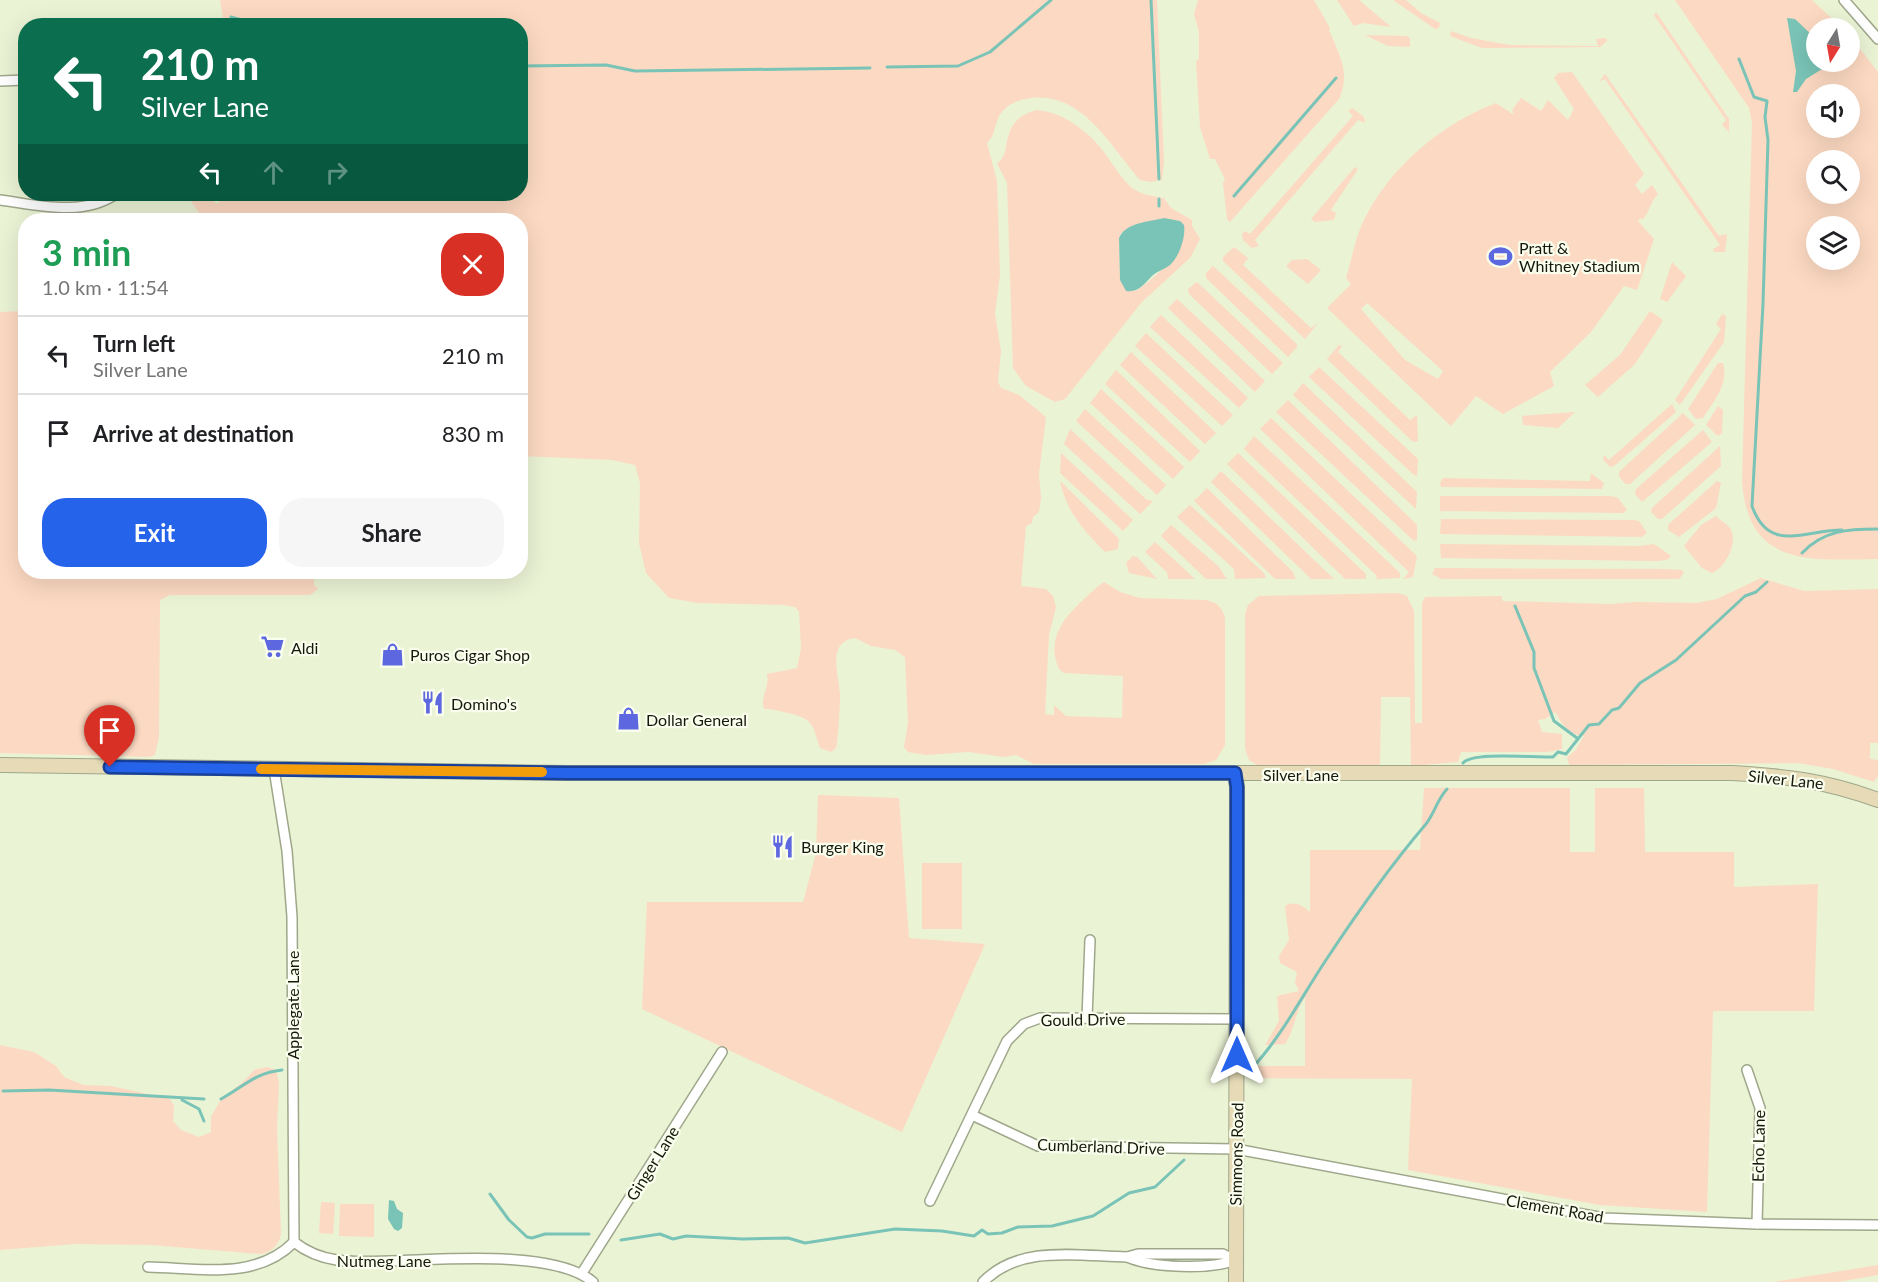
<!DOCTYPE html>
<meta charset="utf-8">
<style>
:root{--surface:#fff;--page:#f6f6f6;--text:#202124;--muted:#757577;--line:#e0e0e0;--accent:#2563eb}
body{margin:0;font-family:Lato,sans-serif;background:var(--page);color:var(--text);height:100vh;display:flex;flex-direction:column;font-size:22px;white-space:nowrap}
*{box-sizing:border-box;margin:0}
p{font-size:20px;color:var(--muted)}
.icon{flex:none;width:33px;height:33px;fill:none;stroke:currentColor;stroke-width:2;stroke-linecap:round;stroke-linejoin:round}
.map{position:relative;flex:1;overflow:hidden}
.details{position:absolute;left:18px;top:213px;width:510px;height:366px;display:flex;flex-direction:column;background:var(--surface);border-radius:24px;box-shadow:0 6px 24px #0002}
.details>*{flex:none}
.hud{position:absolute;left:18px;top:18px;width:510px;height:183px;border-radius:24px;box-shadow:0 6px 24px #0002;background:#0b6e4f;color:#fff;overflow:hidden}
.needle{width:39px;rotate:191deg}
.tools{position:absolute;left:1806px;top:18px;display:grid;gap:12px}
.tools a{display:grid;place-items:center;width:54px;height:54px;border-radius:50%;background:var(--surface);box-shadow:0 6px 24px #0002;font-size:30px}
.pin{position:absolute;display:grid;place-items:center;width:51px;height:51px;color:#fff;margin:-62px -26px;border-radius:50% 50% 50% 0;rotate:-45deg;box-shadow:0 0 6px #0007}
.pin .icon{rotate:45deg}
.me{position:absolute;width:66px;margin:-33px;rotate:0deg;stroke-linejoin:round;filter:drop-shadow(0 0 4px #0008)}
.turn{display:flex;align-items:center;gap:21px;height:126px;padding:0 24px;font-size:27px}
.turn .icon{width:78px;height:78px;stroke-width:2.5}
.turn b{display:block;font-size:42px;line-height:51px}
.lanes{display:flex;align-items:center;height:57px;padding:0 24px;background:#0003;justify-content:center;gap:30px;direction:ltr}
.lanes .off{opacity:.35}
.round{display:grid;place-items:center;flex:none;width:63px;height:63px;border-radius:24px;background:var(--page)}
.summary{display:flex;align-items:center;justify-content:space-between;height:102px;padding:0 24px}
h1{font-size:36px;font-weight:700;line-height:45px;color:#1e9e55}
.primary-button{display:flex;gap:12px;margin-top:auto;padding:12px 24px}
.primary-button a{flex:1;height:69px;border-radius:24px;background:var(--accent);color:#fff;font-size:24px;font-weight:700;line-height:69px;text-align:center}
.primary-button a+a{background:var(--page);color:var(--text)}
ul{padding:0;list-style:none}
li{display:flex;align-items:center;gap:18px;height:78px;padding:0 24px;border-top:2px solid var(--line)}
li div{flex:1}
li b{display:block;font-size:22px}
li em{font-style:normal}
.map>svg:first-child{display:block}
.green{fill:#fcd9c2;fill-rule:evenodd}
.water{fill:#7ac4b7}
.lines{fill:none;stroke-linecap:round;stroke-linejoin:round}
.stream{stroke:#7ac4b7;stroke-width:3}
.minor-casing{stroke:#9fa78b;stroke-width:12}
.secondary-casing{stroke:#9fa78b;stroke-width:16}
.minor{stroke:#fff;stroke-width:9}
.secondary{stroke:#e6dbb6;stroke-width:14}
.route-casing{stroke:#184099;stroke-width:15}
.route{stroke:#2563eb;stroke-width:10}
.slow{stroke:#f59e0b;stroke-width:10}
.labels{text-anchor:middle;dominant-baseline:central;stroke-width:4.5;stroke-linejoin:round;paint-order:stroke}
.poi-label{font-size:16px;fill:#16180e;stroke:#faffed;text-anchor:start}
.street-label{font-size:16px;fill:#16180e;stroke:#faffed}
</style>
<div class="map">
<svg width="1878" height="1282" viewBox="0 0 1878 1282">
<rect width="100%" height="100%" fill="#ebf3d5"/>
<g class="green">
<path d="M220,0h937l7,162 -2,18 -12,2 -10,-2c-29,-33 -57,-88 -109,-82 -9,2 -18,3 -25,10 -13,10 -8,25 -19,35l10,38 3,94 -5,39 6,37 -3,31 3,6 18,7 27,22 -7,57 2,24 -2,14 -6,5 -1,6 -6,3 -5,60 25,3 7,7 3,11 -7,28 -4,79 9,1v-10l12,11 56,2 1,-42 -59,-3c-6,-3 -7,-9 -9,-16 -5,-31 22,-51 42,-70l7,-5 16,10 20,6 66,2c12,3 16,7 19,18v127l-9,15 -12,4h-170l-18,-9 -12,2 -36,-5 -42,3 -18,-3 -4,-5 4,-24 -3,-66 -10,-7 -24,-4 -16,-8c-30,4 -15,39 -15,59 0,8 -2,45 -4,51l-5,4 -11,-4c-8,-24 -6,-29 -32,-35 -9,-2 -15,-4 -24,-4 -4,-13 6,-21 3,-35l30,-6 4,-20 -2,-36 -4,-5 -12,-2 -85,-2 -29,-5 -23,-25 -7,-30 1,-60 -5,-18 -23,-5 -91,-4 -1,-236h-316l-18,-26h18l13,10 4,-4 -1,-6h300v-168l-296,-1z"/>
<path d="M1198,0h116l16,28 -1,2c10,24 22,43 10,69l-109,123 -3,-3 -4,-36 2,-4 -10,-20h-5l-10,-32 -4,-66 3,-2v-27l-5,-18z"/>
<polygon points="1337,0 1359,0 1391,27 1363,23 1354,26"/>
<polygon points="1393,0 1406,0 1421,13 1440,23 1439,28 1435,29"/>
<path d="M1675,0h137l30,28h-26v34h34v-26l28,36v487c-67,1 -131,9 -136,-79l10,-357 -3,-15zM1816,94h34v34h-34zM1816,160h34v34h-34zM1816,226h34v34h-34z"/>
<polygon points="1656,12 1729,119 1729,132 1722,125 1726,120 1654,15"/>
<polygon points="1451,31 1471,38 1509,45 1598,46 1596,39 1606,38 1607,41 1600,47 1482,48 1450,36"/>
<polygon points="1365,35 1407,36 1410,38 1410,47 1388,46"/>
<path d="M1572,72l72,102 -9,11 7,9 10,-9 6,9c-8,8 -8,18 -16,26l-2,-2 -2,3 16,18 -17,51 -13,-4 -33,46 -41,40 4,14 -51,28 -27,-18 -25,30 -124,-118 24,-24 -5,-6c6,-19 9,-40 18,-58 26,-53 77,-96 132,-117l18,12 -2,-5 9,-12 20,13 7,-11 20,20 6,-11 -20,-31 4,-5zM1367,303l76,68 -5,8 -33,-19 -44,-51z"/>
<polygon points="1605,74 1719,236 1727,234 1725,252 1714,252 1713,249 1720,245 1605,79 1599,82"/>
<polygon points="1352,108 1364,117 1365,123 1358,120 1255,240 1259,246 1252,248 1243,240 1242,234 1245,231 1250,234 1353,116 1348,111"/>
<path d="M1036,110c24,1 49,19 64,37 11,13 19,30 32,41 10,7 20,8 32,10l7,10 21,12v6l8,13 -10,19 -48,44 -77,97 -10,3 -29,-16 -13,-18 -6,-185 -10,-20c17,-9 -1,-41 39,-53zM1121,233l58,18c-12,15 -27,29 -43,40l-16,-11 -1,-42z"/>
<polygon points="1355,167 1358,169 1331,210 1336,213 1334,220 1315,222 1311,219"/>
<polygon points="1234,247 1248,258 1243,265 1311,328 1318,323 1305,339 1223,261 1223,257"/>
<polygon points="1307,259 1321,270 1308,284 1286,266 1292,260"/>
<polygon points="1672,262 1686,276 1667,302 1660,299"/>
<polygon points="1213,266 1297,344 1297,347 1288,357 1206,278 1206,273"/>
<polygon points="1197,282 1283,363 1272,374 1189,294 1188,289"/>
<polygon points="1177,299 1265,381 1255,392 1168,308"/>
<polygon points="25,311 26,572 314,572 314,585 318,589 310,595 170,595 160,600 159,737 155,755 149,757 0,753 0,312"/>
<polygon points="1650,311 1663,320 1661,324 1635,364 1598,397 1585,385 1620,355"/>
<polygon points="1722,314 1726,316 1724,342 1680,405 1675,400 1721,329 1716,324"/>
<polygon points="1161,315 1248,398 1239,408 1150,327"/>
<polygon points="1146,333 1233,415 1222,426 1135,346"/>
<polygon points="1339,345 1342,346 1338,352 1410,420 1417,415 1418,441 1413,442 1327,359"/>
<polygon points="1131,352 1216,433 1205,444 1120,365"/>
<path d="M1718,363h5c6,21 -9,38 -20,55l-7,1 -8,-10z"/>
<polygon points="1319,367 1418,459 1417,476 1414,475 1309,377"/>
<polygon points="1116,370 1200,451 1190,462 1105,384"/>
<polygon points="1303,383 1417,492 1416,509 1293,395"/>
<polygon points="1101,389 1184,467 1173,479 1090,403"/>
<polygon points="1288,400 1417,525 1417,540 1414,541 1276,412"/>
<polygon points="1672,404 1676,412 1614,466 1610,467 1603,459 1604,455 1609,460"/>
<polygon points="1718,406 1723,410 1722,433 1718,436 1706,425"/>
<polygon points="1085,409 1166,485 1157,495 1076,421"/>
<polygon points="1575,412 1558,428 1523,425 1522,416"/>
<polygon points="1683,413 1695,425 1630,484 1625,484 1619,476 1619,472"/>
<polygon points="1271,418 1417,556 1413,577 1403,579 1409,572 1260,429"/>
<polygon points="1070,429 1147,500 1153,501 1140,514 1064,444"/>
<polygon points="1703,430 1712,442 1642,502 1635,494 1636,489"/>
<polygon points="1254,436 1400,573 1400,578 1376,579 1377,576 1244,449"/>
<polygon points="1720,446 1721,466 1662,519 1658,519 1651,512 1652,508"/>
<polygon points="1061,453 1133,520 1123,531 1060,473"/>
<polygon points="1238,453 1366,574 1366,579 1345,579 1227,464"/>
<polygon points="1221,471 1334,579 1311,579 1211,482"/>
<polygon points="1591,473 1604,483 1602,489 1441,487 1440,483 1443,478 1590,481"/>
<path d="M1060,481l59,58 -1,10 -13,3c-21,-21 -39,-41 -45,-71z"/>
<polygon points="1717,481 1721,483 1716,508 1679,537 1668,530 1668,525"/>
<polygon points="1207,488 1293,572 1296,579 1275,579 1194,501"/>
<polygon points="1440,496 1611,496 1618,498 1627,510 1623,513 1440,511"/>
<polygon points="1190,505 1264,573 1266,578 1235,579 1234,569 1177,517"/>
<path d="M1716,516c4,4 9,7 12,10 13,12 -2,42 -16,47l-10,-5 -18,-22 17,-21z"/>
<polygon points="1441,519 1634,520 1639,521 1647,533 1642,537 1440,534"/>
<polygon points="1171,525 1219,567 1227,579 1206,579 1161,536"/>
<polygon points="1155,542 1195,579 1168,579 1167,572 1145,552"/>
<polygon points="1440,544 1639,546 1654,544 1671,556 1667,560 1656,561 1441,558"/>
<polygon points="1133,556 1137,557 1157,579 1129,573 1126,563"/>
<polygon points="1435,568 1665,569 1682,570 1684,573 1679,579 1441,579 1432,574"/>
<path d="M1761,578l43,13 74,-2v154h-8v16l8,1v16l-4,6 -41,-13 -35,-6 -229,2 -2,-8 8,-6 9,-15c-15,-1 -22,-12 -29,-24l-10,7 -7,1 4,12 20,2v15l-14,3h-87l-3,10 -47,4 -1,-69h-29l-1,68h-123l-8,-5 -4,-11v-135l3,-9 11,-9 139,-3 9,3 7,15 1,112h7v-120l3,-6 76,-1 2,5 107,3 26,-2 60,1 21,-4z"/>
<path d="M1424,788h146v64h25v-64h49l1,64h89v35l84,-3 -4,127h-101l-6,201 -107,-7 -192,-35 4,-91 -164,-1v-12h57v-69c-10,15 -10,32 -20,47l-20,1 14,-24 -2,-25 22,-5 -4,-9 2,-10 -17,-9 -1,-7 10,-16 -4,-34c10,-6 18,0 25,6v-62h110z"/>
<polygon points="818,795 899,798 909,938 985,944 902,1132 642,1009 647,902 803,902 816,853"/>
<rect x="922" y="863" width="40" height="66"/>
<path d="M0,1045l34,7 22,14 8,11 20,8 27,1 59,13 4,7 -1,15 8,9 18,7 12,-5v-15l10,-18 22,-17 11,-12 13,-3 9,3 3,13 -2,45 4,106c-2,11 -10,19 -21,20l-109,-9 -76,-1 -75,6z"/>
<polygon points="321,1202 335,1203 333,1234 319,1233"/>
<polygon points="340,1204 374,1204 374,1237 339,1236"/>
<polygon points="1878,1265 1878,1275 1838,1282 1774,1282"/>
</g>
<g class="water">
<polygon points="1787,18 1795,19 1816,39 1816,62 1828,62 1827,66 1806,79 1797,92 1793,92 1796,71"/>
<path d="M1164,218l16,3 4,4c2,12 -5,32 -14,40 -5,4 -12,6 -17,10 -8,8 -14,18 -27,16l-6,-11 -1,-42c7,-16 30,-16 45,-20z"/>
<polygon points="389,1200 394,1201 397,1209 403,1213 402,1228 398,1231 394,1229 388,1219"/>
</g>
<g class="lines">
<g class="stream">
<polyline points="1151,0 1159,179"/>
<polyline points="231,17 262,26"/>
<path d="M1739,59l15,38 13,4 -2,16 3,23 -5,164 -11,202c17,48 52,24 90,24"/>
<polyline points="520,66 606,65 635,71 870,68"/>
<polyline points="887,67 958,66 990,52 1051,0"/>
<polyline points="1234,196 1336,78"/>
<polyline points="1159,206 1159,199"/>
<path d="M1802,553c22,-23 46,-24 76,-24"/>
<polyline points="1515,606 1534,652 1534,668 1554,721 1577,738"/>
<path d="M1463,763c9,-12 74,-5 90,-6l5,-5 8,2 23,-29 10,-1 13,-14 7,-2 21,-25 36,-23 69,-64 11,-4 11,-10"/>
<path d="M1254,1066c29,-32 48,-70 72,-106 31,-47 64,-94 100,-136 9,-12 11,-24 21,-35"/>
<polyline points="3,1091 49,1090 204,1099"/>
<path d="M221,1099c24,-13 33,-26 61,-29"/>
<polyline points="182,1100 199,1109 204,1121"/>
<polyline points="490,1194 509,1220 527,1237 532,1238 545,1234 589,1234"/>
<polyline points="621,1240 660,1234 673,1239 686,1236 743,1239 788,1238 805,1243 895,1229 942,1231 974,1236 982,1230 988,1234 1002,1233 1018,1227 1052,1226 1093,1216 1129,1193 1155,1187 1184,1160"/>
</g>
<defs>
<g id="minor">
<polyline points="1844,0 1878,39"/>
<polyline points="0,81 26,80"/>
<path d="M0,200c38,5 82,17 116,-6"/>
<polyline points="274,769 287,851 292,917 294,1242"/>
<polyline points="1087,1018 1090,940"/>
<polyline points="1747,1070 1760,1108 1757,1224"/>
<polyline points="972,1115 1038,1146 1236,1149 1604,1218 1757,1224 1878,1225"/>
<polyline points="930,1201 1007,1041 1024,1024 1040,1018 1237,1019"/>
<path d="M294,1242c29,23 62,20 96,19 51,-1 164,-12 203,21"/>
<path d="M1127,1257c25,11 83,13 108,3"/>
<path d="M148,1267c50,1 108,14 146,-25"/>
<polyline points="582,1273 722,1052"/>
<path d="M983,1282c37,-38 95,-26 144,-25l11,-3h85l12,6"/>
</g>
<g id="secondary">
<path d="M0,765l567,8h1165c53,3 95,8 146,27"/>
<polyline points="1235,773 1237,787 1236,1282"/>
</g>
</defs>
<use href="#minor" class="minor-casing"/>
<use href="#secondary" class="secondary-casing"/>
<use href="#minor" class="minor"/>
<use href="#secondary" class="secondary"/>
</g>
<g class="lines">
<defs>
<polyline id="route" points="110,767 567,773 1235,773 1237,787 1237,1055"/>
</defs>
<use href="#route" class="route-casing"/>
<use href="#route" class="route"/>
<polyline class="slow" points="261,769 542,772"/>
</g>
<defs>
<symbol id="stadium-bare" viewBox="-9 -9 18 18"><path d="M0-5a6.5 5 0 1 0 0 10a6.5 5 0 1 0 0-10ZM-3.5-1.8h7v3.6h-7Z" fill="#5d67df" stroke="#faffed" stroke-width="2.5" paint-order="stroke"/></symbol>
<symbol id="supermarket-bare" viewBox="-9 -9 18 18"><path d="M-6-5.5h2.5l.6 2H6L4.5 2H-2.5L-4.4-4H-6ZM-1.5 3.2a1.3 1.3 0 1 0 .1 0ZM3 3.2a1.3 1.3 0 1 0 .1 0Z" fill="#5d67df" stroke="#faffed" stroke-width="2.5" paint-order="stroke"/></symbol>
<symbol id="shop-bare" viewBox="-9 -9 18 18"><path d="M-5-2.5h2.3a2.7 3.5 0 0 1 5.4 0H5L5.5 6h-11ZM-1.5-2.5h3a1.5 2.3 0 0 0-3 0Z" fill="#5d67df" stroke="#faffed" stroke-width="2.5" paint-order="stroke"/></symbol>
<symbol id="restaurant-bare" viewBox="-9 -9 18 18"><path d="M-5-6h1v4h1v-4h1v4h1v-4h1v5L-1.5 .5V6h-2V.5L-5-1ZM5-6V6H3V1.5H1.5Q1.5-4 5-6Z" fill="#5d67df" stroke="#faffed" stroke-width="2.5" paint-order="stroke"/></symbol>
</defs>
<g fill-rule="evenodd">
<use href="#stadium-bare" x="1484" y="240" width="33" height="33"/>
<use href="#supermarket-bare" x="256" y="630" width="33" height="33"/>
<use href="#shop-bare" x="376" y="638" width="33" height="33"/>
<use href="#restaurant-bare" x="416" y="686" width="33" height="33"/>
<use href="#shop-bare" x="612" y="702" width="33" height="33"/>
<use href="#restaurant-bare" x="766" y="830" width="33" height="33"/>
</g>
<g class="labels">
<g class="poi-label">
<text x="1519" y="247">Pratt &amp;<tspan x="1519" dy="18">Whitney Stadium</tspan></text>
<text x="291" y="647">Aldi</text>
<text x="410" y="654">Puros Cigar Shop</text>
<text x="451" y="703">Domino's</text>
<text x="646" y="719">Dollar General</text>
<text x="801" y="846">Burger King</text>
</g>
<g class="street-label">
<text x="1301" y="774">Silver Lane</text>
<text transform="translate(1786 779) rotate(6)">Silver Lane</text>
<text transform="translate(292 1005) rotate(-90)">Applegate Lane</text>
<text transform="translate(1083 1019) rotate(-1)">Gould Drive</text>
<text transform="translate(1101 1146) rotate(2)">Cumberland Drive</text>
<text transform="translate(1758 1146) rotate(-89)">Echo Lane</text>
<text transform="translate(1236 1154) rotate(-89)">Simmons Road</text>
<text transform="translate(652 1163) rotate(-58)">Ginger Lane</text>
<text transform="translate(1555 1208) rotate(10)">Clement Road</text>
<text x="384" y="1260">Nutmeg Lane</text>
</g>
</g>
</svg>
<div class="tools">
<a><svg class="needle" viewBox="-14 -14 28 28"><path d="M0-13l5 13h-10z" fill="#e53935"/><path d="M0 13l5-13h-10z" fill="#757577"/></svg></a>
<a><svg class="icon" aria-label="sound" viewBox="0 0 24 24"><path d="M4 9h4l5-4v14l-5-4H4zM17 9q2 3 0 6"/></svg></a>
<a><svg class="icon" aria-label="search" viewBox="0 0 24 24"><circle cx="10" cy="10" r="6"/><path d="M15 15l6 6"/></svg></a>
<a><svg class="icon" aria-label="layers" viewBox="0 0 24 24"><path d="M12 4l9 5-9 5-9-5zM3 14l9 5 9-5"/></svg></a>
</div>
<div class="pin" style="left:110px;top:767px;background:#d93025"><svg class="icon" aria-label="arrive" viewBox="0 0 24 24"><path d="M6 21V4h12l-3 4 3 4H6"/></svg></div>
<svg class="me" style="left:1237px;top:1055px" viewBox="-20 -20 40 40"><path d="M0-17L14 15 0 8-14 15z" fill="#2563eb" stroke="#fff" stroke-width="4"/></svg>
<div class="hud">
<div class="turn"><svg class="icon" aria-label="left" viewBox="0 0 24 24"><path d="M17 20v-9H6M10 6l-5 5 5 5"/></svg><div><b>210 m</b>Silver Lane</div></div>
<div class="lanes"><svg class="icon" aria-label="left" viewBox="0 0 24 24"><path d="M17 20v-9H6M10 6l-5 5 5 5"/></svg><svg class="icon off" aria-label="ahead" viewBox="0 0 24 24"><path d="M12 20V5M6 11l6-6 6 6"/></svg><svg class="icon off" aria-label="right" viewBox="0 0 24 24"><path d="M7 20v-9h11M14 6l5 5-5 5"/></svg></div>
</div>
<section class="details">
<div class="summary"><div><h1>3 min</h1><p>1.0 km · 11:54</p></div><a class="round" style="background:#d93025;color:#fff"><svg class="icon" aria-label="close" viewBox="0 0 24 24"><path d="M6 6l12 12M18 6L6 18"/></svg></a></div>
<ul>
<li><svg class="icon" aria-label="left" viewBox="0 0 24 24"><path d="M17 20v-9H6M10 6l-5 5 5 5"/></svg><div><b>Turn left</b><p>Silver Lane</p></div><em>210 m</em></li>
<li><svg class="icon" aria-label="arrive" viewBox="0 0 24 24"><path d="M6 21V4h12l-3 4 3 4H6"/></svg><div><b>Arrive at destination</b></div><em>830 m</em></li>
</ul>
<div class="primary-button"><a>Exit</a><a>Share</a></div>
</section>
</div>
